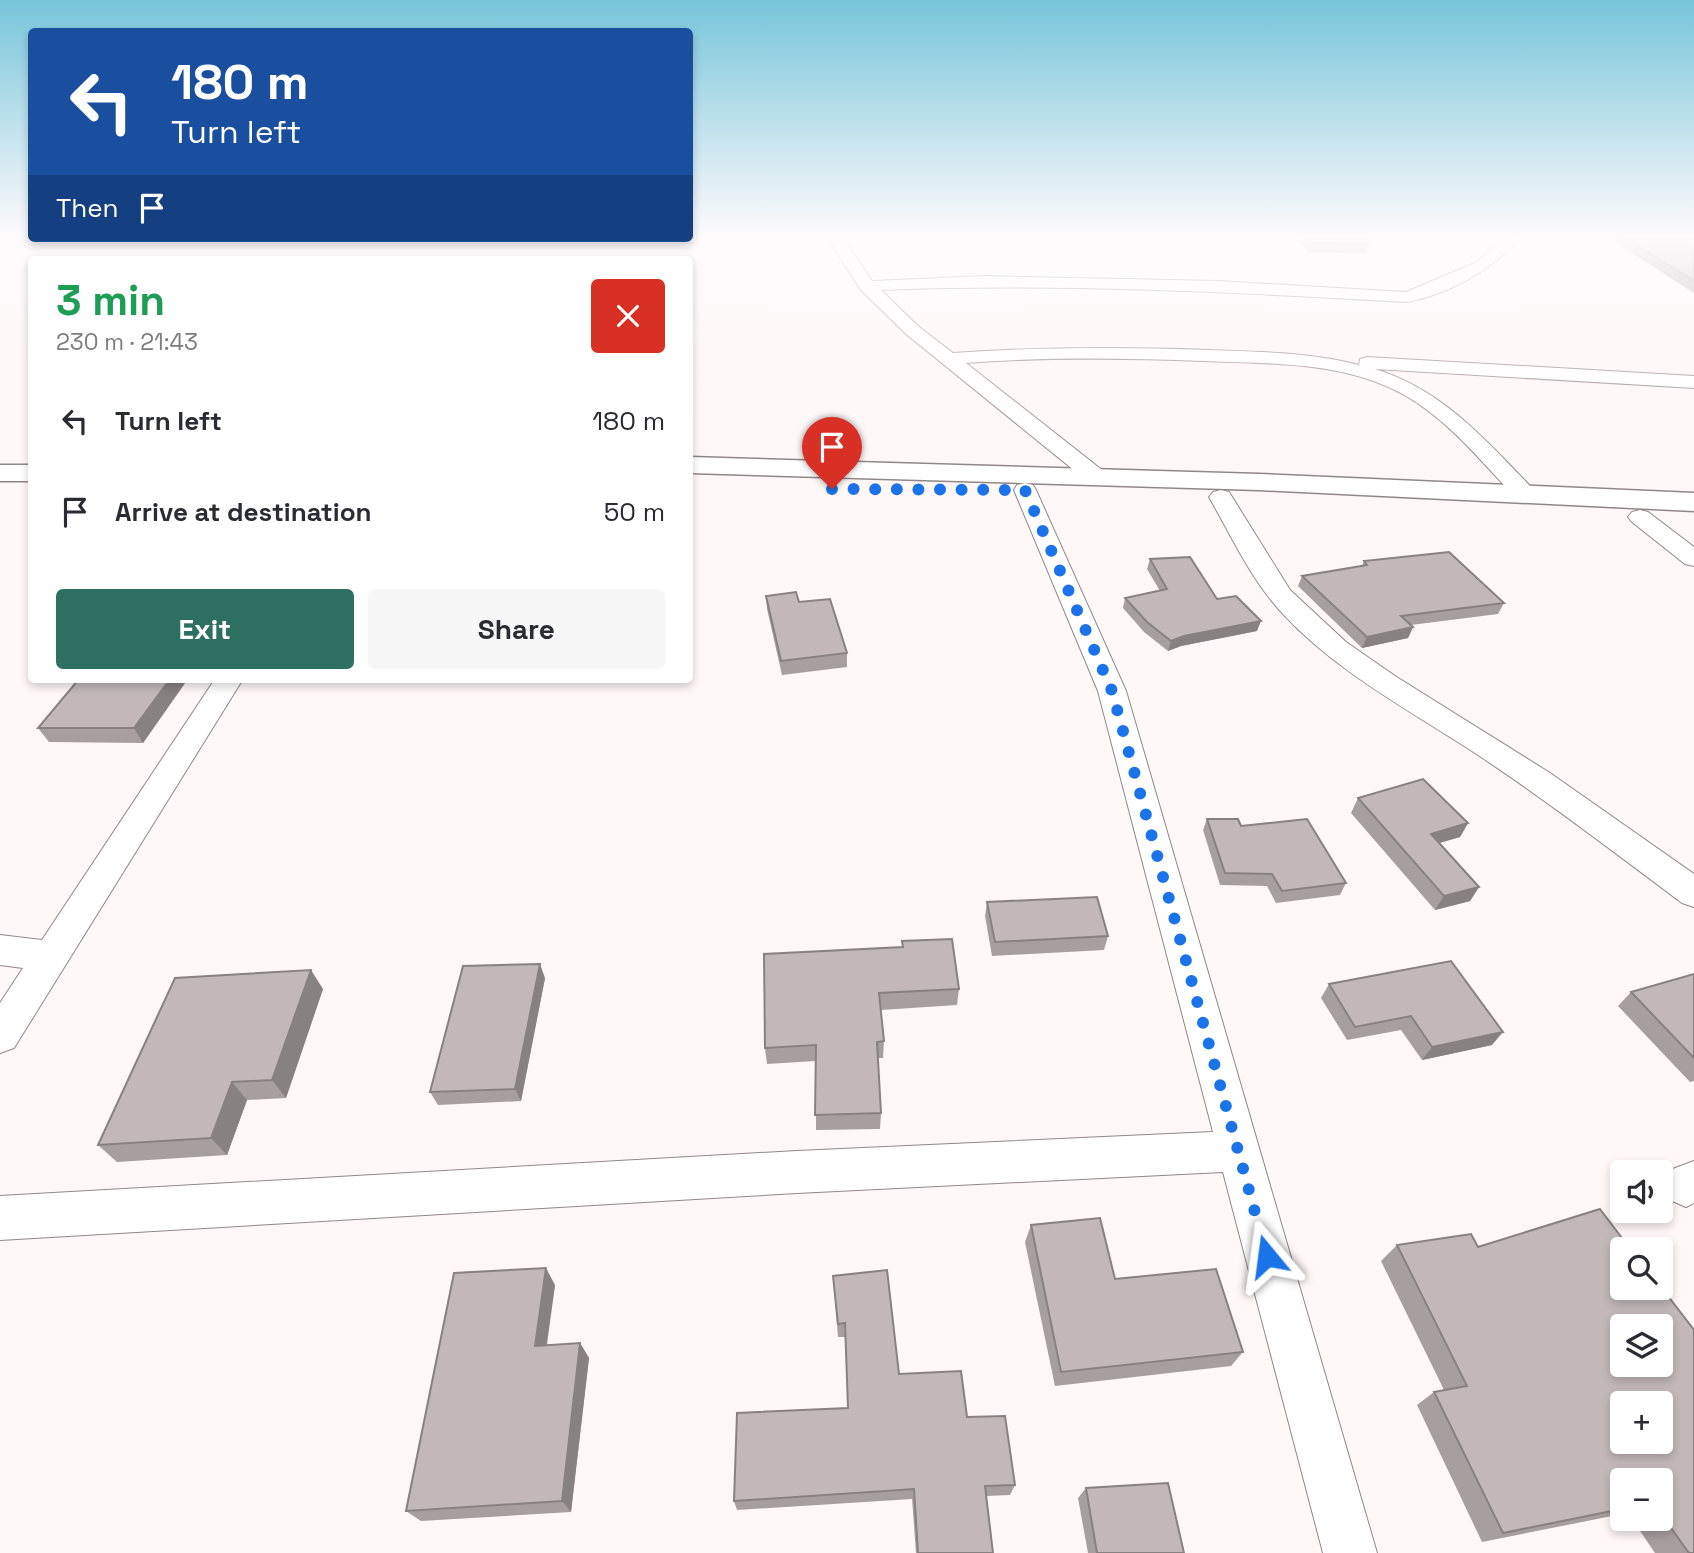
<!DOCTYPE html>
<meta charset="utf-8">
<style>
:root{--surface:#fff;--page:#f7f7f7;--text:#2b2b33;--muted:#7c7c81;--accent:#2d7061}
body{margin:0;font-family:"Space Grotesk",sans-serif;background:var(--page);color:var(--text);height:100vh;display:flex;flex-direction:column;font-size:26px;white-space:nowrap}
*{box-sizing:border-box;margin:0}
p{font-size:23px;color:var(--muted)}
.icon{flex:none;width:38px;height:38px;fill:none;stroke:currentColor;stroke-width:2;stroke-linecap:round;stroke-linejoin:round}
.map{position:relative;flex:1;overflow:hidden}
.side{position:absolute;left:28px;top:256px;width:665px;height:427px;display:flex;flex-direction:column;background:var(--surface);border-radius:7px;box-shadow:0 4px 10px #0003}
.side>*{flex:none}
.top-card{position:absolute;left:28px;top:28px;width:665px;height:214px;border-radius:7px;box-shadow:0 4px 10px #0003;background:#1a4fa0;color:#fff;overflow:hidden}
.fabs{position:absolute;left:1610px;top:1160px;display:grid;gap:14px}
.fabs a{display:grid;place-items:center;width:63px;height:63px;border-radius:7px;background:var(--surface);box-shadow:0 4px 10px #0003;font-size:35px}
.pin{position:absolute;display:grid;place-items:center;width:60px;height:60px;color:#fff;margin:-72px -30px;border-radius:50% 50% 50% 0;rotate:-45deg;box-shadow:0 0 7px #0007}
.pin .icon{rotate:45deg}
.me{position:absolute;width:77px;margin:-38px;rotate:344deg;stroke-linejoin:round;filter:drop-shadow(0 0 5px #0008)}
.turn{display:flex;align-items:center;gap:24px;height:147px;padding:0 28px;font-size:32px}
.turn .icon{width:91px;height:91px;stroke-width:2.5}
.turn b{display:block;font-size:49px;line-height:60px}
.then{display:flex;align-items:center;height:66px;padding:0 28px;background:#0003;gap:14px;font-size:26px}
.round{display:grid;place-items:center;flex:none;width:74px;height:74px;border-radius:7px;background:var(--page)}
.overview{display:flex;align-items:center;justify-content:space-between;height:119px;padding:0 28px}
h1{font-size:42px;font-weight:700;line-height:52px;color:#1e9e55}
.cta{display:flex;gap:14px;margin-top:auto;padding:14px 28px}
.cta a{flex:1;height:80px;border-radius:7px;background:var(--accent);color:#fff;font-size:28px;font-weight:700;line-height:80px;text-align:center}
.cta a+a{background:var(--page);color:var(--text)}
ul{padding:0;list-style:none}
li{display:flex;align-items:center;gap:21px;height:91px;padding:0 28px}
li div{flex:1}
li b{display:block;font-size:26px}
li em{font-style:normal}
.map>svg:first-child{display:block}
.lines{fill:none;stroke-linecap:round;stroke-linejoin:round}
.minor-casing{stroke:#908788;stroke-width:2}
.primary-casing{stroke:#908788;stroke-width:3}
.minor{fill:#fff;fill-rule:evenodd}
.primary{fill:#fff;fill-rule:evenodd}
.wall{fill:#a79e9f;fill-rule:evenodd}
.shaded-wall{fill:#888182}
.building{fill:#c2b8b9;stroke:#888182;stroke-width:2;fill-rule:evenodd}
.route{stroke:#1a73e8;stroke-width:12;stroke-dasharray:0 21.6}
</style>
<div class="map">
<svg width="1694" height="1553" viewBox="0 0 1694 1553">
<rect width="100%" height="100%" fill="#fff7f8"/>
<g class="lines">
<defs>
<g id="minor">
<path d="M828,239h16l28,42 114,-5 232,5 188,11 71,-30 24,-23h17c-25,31 -73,57 -112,63 -175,-10 -350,-19 -525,-12l37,36 35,27c85,-6 171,-6 257,-3 50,2 100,2 149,15l1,-6 7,-2 327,19v12l-319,-19c66,20 110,70 156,118l3,5 -3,5h-16c-34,-36 -66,-76 -109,-101 -60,-35 -134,-32 -202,-35 -79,-3 -159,-4 -238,2l136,107 3,5 -3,5h-16l-180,-146 -45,-44z"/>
<polygon points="1025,483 1033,485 1036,490 1126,691 1377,1553 1323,1553 1223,1172 797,1193 0,1240 0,1196 797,1151 1213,1132 1098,691 1014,490 1017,485"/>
<path d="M1221,490l8,2 61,98 56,52 49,34 155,97 144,101v33l-12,-4c-68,-51 -136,-103 -207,-150 -66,-43 -138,-81 -192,-139 -32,-34 -51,-77 -74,-117l4,-5z"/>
<polygon points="1640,510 1648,512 1694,547 1694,566 1685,564 1632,522 1628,517 1632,512"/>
<polygon points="215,679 243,679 14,1048 0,1053 0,1003 23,968 0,965 0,935 42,940"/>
<polygon points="1694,1161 1694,1203 1686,1207 1670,1200 1664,1185 1670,1170"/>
</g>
<g id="primary">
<polygon points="690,457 1259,474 1694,493 1694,511 1259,490 690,473"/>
<rect x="0" y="465" width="32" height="16"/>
</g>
</defs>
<use href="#minor" class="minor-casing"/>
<use href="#primary" class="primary-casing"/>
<use href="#minor" class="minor"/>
<use href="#primary" class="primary"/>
</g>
<g class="wall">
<polygon points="1296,239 1365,239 1369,244 1366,253 1309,252"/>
<polygon points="1610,239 1694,239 1694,293"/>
<polygon points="1150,559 1217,599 1257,631 1181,646 1168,651 1144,632 1123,608 1125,598 1160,591 1147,569"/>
<polygon points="1364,561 1504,603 1498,614 1411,625 1413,627 1408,638 1362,648 1298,586 1302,576 1362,566"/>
<polygon points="766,596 799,602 847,653 847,667 782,675 767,609"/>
<polygon points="185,683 143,743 49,742 38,728"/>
<polygon points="1358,798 1468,823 1460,837 1439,843 1479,887 1470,901 1435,910 1351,813"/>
<polygon points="1207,819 1241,826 1346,883 1340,895 1276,903 1267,886 1220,885 1203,830"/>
<polygon points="987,902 1108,936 1104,950 992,956 985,916"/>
<polygon points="902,941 959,989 957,1005 881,1010 884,1041 883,1058 878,1058 881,1113 880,1129 816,1130 816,1061 767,1064 765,1048 902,947"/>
<polygon points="1694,974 1694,1081 1690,1082 1618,1006 1631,992"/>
<polygon points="545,978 521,1101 438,1105 430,1092"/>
<polygon points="1329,984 1492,1045 1422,1060 1401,1030 1347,1040 1321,998"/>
<polygon points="323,989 286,1098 247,1100 227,1155 117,1162 98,1145"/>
<path d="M1600,1209l31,41h-9v38l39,-1 33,43v223h-39l-23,-34h29v-39h-39v34l-140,28 -65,-137 17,-13 10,-2 -63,-129 16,-16 74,-11 7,13zM1622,1326h39v39h-39zM1622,1404h39v38h-39z"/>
<polygon points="1031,1225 1115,1279 1243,1352 1231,1366 1055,1386 1025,1242"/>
<polygon points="833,1276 899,1374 967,1417 1015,1485 1010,1495 986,1496 993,1553 916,1553 912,1499 737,1510 734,1501 848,1408 845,1337 838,1337"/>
<polygon points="555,1285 547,1345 580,1343 589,1358 571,1512 421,1521 406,1511"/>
<polygon points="1086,1488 1184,1553 1088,1553 1078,1498"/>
</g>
<g class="shaded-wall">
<polygon points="1261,621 1257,631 1181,646 1168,651 1171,641 1184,636"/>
<polygon points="1413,627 1408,638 1362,648 1367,637"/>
<polygon points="170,679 183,679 185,683 143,743 134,728"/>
<polygon points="1468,823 1460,837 1422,848 1431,834"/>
<polygon points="1479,887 1470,901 1435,910 1444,896"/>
<polygon points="540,964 545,978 521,1101 515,1089"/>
<polygon points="311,970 323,989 286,1098 272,1080"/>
<polygon points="1503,1032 1492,1045 1422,1060 1432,1047"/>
<polygon points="232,1082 247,1100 227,1155 211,1138"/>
<polygon points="546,1268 555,1285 544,1361 535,1346"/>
<polygon points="580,1343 589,1358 571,1512 562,1501"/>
</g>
<g class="building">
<polygon points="1308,239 1365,239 1369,244 1311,243"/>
<polygon points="1627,239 1694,239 1694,281"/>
<polygon points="1449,552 1504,603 1401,616 1413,627 1367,637 1302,576 1367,565 1364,561"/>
<polygon points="1190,557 1217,599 1236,596 1261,621 1184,636 1171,641 1147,622 1125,598 1167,589 1150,559"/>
<polygon points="796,592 799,602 830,599 847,653 781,661 766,596"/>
<polygon points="79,679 170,679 134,728 38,728"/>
<polygon points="1423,779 1468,823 1431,834 1479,887 1444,896 1358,798"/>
<polygon points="1207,819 1238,819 1241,826 1307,819 1346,883 1282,891 1272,874 1225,873"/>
<polygon points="1097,897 1108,936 995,942 987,902"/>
<polygon points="952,939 959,989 879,993 884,1041 877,1042 881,1113 815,1115 816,1045 765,1048 764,954 903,947 902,941"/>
<polygon points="1451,961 1503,1032 1432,1047 1411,1016 1355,1027 1329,984"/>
<polygon points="540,964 515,1089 430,1092 463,966"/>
<polygon points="311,970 272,1080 232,1082 211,1138 98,1145 175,978"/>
<polygon points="1694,974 1694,1058 1631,992"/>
<path d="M1600,1209l31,41h-9v38l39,-1 33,43v223h-5l-28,-39v-34h-39v29l-119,24 -69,-141 33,-6 -70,-141 74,-11 7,13zM1622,1326h39v39h-39zM1622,1404h39v38h-39z"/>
<polygon points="1100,1218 1115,1279 1216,1269 1243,1352 1061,1372 1031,1225"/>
<polygon points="546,1268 535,1346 580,1343 562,1501 406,1511 454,1273"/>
<polygon points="887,1270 899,1374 961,1371 967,1417 1005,1416 1015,1485 985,1486 993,1553 918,1553 914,1489 734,1501 737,1413 848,1408 845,1323 838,1324 833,1276"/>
<polygon points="1168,1483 1184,1553 1097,1553 1086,1488"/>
</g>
<linearGradient id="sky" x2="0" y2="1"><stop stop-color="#77c5da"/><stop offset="0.52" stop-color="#fffbfc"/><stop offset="1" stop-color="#fffbfc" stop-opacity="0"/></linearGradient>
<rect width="1694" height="457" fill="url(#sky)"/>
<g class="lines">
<polyline class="route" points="832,489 1025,490 1112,691 1267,1256"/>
</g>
</svg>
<div class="fabs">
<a><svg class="icon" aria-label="sound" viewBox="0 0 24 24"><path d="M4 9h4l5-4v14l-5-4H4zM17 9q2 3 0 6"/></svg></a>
<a><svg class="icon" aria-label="search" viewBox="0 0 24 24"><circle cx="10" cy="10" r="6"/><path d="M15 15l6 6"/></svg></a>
<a><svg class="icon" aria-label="layers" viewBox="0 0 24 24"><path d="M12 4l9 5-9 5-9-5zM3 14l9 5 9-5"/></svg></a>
<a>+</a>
<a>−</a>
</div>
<div class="pin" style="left:832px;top:489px;background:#d93025"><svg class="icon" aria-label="arrive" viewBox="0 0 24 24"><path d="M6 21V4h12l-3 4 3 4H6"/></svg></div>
<svg class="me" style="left:1267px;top:1256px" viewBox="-20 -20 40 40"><path d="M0-17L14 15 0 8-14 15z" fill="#1a73e8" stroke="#fff" stroke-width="4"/></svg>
<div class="top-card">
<div class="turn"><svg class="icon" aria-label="left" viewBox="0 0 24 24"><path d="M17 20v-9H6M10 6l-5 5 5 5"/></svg><div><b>180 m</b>Turn left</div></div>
<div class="then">Then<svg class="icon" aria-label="arrive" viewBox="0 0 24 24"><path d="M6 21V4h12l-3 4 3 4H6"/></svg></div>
</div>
<section class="side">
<div class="overview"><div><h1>3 min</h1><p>230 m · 21:43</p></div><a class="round" style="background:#d93025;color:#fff"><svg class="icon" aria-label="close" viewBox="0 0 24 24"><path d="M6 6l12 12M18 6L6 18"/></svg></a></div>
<ul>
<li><svg class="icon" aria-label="left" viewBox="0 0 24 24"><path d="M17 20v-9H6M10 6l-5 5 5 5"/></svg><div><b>Turn left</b></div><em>180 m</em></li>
<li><svg class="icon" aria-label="arrive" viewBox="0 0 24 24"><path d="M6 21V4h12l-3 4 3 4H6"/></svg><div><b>Arrive at destination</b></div><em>50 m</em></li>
</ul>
<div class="cta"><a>Exit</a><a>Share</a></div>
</section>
</div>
